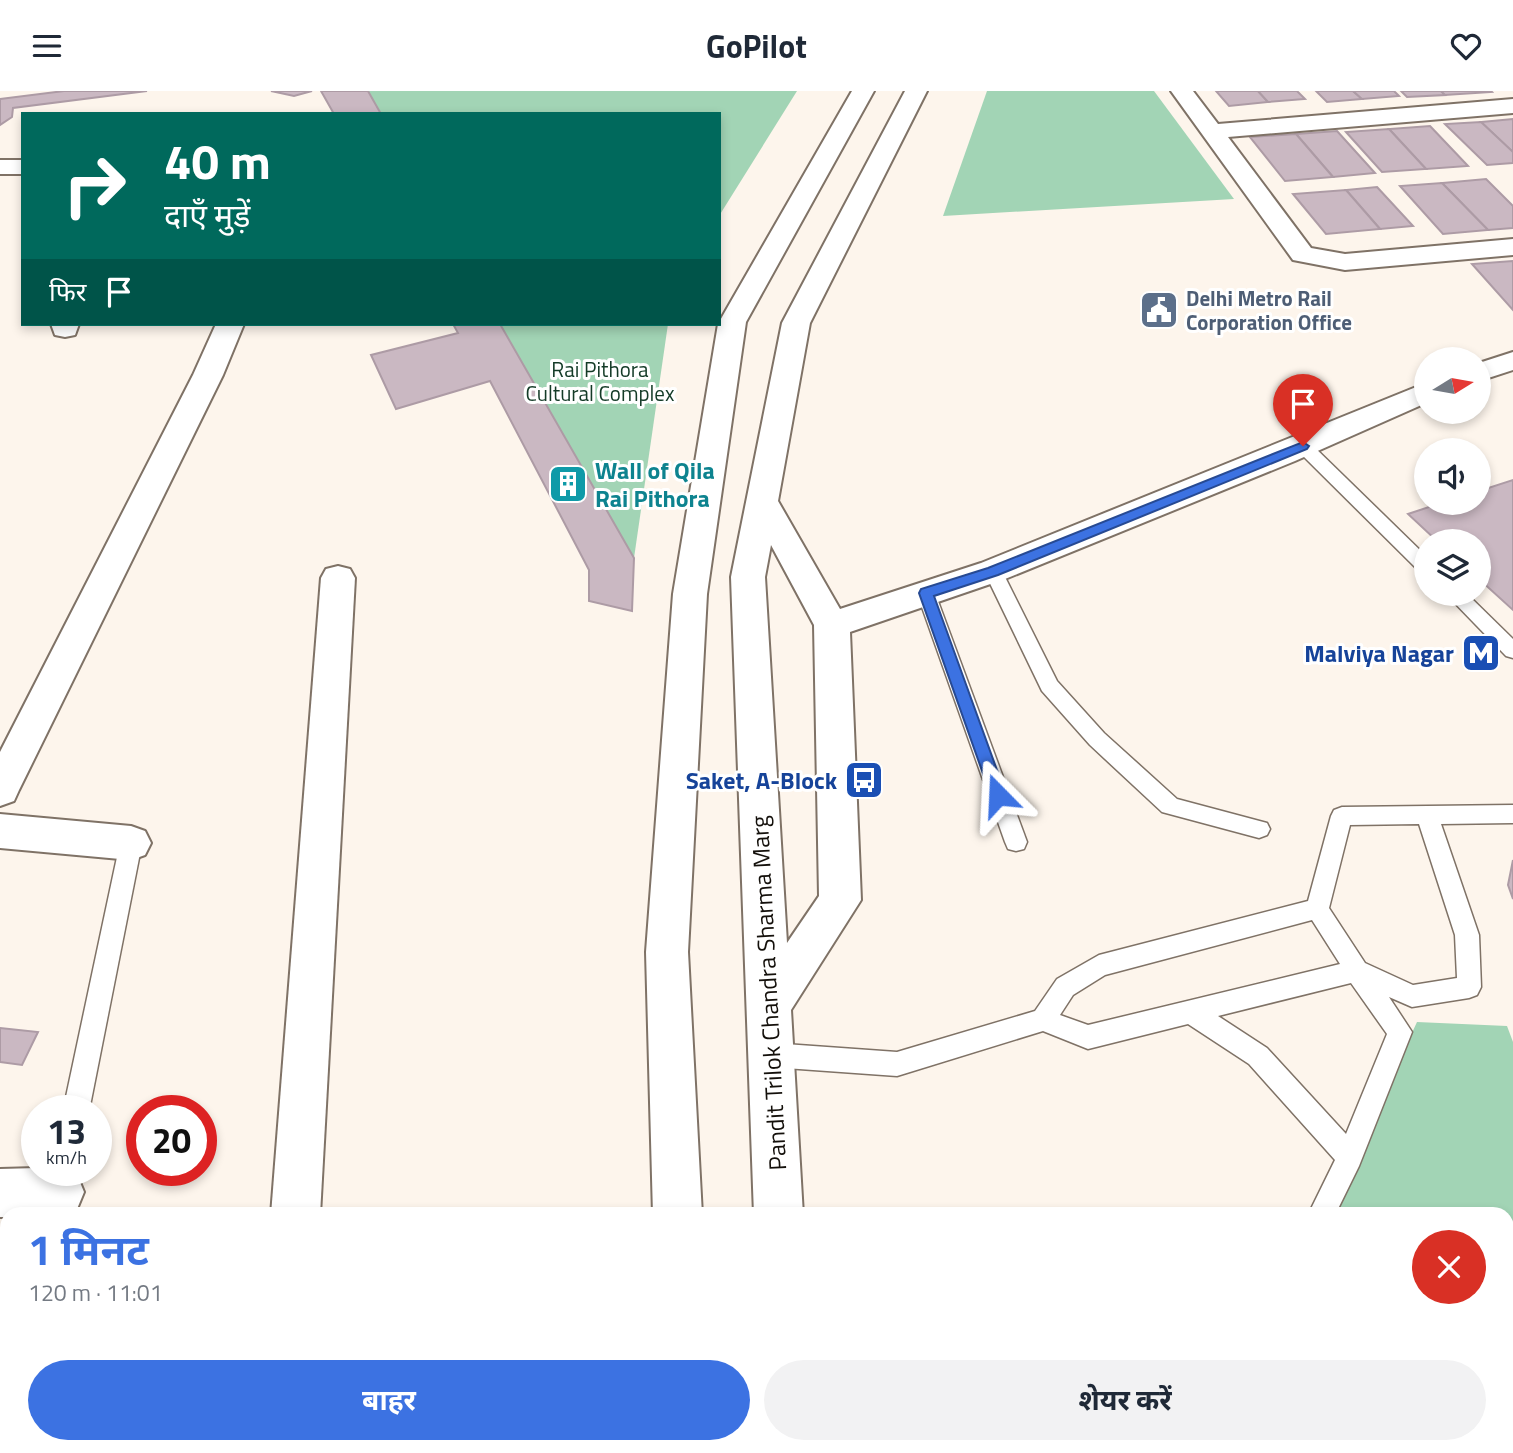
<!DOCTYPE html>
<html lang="hi">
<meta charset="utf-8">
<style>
:root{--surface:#fff;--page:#f2f2f3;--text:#1f2937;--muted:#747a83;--accent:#3c72e2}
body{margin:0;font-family:"Titillium Web","Noto Sans Devanagari",sans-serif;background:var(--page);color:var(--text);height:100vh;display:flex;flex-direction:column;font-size:26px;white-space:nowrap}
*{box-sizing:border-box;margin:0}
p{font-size:23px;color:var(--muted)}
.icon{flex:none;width:38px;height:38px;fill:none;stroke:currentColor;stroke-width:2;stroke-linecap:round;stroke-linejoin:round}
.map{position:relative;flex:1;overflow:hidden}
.drawer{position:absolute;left:0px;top:1116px;width:1514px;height:247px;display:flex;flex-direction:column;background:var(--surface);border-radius:21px 21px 0 0;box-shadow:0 4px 10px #0003}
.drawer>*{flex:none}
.top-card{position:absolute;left:21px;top:21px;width:700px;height:214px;border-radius:0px;box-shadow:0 4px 10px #0003;background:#00695c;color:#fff;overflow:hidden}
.needle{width:46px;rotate:79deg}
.fabs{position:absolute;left:1414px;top:256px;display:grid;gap:14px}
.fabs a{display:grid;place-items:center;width:77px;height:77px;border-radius:50%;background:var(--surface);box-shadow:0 4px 10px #0003;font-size:35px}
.speed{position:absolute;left:21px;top:1004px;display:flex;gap:14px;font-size:35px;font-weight:700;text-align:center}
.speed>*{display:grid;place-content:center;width:91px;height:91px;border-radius:50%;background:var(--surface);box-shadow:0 4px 10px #0003;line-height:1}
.speed small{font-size:18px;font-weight:400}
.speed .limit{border:10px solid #d22;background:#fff;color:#111}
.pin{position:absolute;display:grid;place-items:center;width:60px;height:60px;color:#fff;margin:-72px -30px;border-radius:50% 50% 50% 0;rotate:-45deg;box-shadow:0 0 7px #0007}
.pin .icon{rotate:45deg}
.me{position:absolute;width:77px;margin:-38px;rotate:339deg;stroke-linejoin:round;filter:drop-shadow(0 0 5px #0008)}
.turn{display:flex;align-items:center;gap:24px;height:147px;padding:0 28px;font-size:32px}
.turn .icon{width:91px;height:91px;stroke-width:2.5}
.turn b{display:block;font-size:49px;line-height:60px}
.then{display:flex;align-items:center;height:66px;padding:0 28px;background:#0003;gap:14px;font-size:26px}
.round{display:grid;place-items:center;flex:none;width:74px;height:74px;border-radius:37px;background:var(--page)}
.summary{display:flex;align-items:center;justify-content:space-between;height:119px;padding:0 28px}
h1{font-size:42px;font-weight:700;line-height:52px;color:var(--accent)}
.action{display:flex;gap:14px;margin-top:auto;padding:14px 28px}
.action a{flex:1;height:80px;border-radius:42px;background:var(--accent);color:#fff;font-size:28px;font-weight:700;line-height:80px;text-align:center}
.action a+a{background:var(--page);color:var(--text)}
header{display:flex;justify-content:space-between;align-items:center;height:91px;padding:0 28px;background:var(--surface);font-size:32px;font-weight:700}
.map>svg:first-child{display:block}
.green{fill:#a2d4b5}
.building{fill:#cab8c2;stroke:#ad9ba5;stroke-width:2}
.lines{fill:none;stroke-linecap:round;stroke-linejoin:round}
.lane-casing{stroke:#7f7266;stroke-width:3}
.street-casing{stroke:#7f7266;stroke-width:4}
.secondary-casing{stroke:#7f7266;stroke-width:4}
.lane{fill:#fff;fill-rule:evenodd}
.street{fill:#fff;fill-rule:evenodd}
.secondary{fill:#fff;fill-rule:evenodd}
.route{fill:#3c72e2;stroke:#274a93;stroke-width:2}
.labels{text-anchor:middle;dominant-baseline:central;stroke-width:6;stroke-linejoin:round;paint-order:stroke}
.far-service-label{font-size:21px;font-weight:bold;fill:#4e5e75;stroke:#fff;text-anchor:start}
.far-park-label{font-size:21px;fill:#143b27;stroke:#fff}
.culture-label{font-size:24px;font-weight:bold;fill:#0d838f;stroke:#fff;text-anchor:start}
.transit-label{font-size:24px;font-weight:bold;fill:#164399;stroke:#fff;text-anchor:end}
.street-label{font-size:24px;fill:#14100b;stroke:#fff}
</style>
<header><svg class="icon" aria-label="menu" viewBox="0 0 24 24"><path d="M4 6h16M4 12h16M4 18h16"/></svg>GoPilot<svg class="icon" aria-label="heart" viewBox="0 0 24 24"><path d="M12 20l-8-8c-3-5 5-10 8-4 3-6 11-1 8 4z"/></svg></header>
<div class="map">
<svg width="1513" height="1362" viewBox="0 0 1513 1362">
<rect width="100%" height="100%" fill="#fdf5ec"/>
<g class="green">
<polygon points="368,0 797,0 719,125 719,23 381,23"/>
<polygon points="987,0 1154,0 1234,108 943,125"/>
<polygon points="500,233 668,233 634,467"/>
<polygon points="1417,931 1507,935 1513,951 1513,1191 1507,1198 1507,1124 1328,1124"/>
<polygon points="1222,1356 1333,1356 1331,1358 1336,1362 1224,1362"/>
</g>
<g class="building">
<polygon points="64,0 147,0 13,17 12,26 0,34 0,8"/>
<polygon points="271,0 312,0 294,5"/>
<polygon points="321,0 368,0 381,23 334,23"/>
<polygon points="1216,0 1258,0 1268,11 1229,15"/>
<polygon points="1258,0 1297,0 1305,8 1268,11"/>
<polygon points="1316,0 1353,0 1362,8 1327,11"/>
<polygon points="1353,0 1394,0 1399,5 1362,8"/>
<polygon points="1401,0 1441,0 1445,4 1407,6"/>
<polygon points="1441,0 1491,0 1492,1 1445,4"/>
<polygon points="1513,28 1513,61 1481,31"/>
<polygon points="1481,31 1513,61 1513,72 1487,74 1445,33"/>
<polygon points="1430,35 1468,75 1426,78 1389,38"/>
<polygon points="1389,38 1426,78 1382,81 1346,41"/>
<polygon points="1337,40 1375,82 1333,86 1296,43"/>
<polygon points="1296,43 1333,86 1285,90 1250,46"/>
<polygon points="1486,88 1513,115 1513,137 1488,139 1442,92"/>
<polygon points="1442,92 1488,139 1443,143 1400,95"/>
<polygon points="1377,96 1413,135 1380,138 1346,99"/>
<polygon points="1346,99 1380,138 1326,143 1293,103"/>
<polygon points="1513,170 1513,219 1472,173"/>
<polygon points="453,233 500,233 634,467 632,520 589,510 589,479 490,290 396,318 371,264 458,242"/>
<polygon points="1513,389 1513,519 1479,488 1479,450 1437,450 1408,423 1444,411 1479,411 1479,400"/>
<polygon points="1513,769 1513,808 1508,794"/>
<polygon points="0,937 38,941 22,974 0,971"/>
<polygon points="1513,1191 1513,1340 1507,1329 1507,1198"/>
<rect x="576" y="1356" width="66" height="6"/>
</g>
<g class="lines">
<defs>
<g id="lane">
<polygon points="1303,350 1309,351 1426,465 1426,482 1420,481 1297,359 1295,355 1297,351"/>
<polygon points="993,473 1000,475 1002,480 1057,590 1104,642 1177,708 1267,732 1270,738 1267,744 1259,747 1162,721 1090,654 1042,600 984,480 986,475"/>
<polygon points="926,495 933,497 935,502 1027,751 1024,758 1016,760 1008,758 1005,751 917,502 919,497"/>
<polygon points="1445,502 1466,502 1513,548 1513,567 1506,565"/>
<path d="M1513,714v18l-72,1 38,111 2,52 -4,8 -8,3 -57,9 -23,-10 23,35 -53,134 -24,49h-27l27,-55 -86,-96 -61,-40 -100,25 -45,-18 -146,45 -126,-9 -9,-4 -3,-8 3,-8 9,-4 126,9 138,-41 22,-32 42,-24 209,-54 23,-85 3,-6 8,-3zM1419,733l36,111 2,43 -44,7 -48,-22 -36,-55 21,-83zM1312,829l28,44 -252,61 -28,-10 13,-20 32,-20zM1351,892l36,51 -41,100 -79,-86 -49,-32z"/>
<polygon points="131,743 139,745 142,752 89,1020 63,1020 120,752 123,745"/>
<polygon points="7,1313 7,1356 15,1356 13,1362 0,1362 0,1316"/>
<polygon points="1209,1356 1239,1356 1240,1362 1210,1362"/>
</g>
<g id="street">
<polygon points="1171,0 1193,0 1218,33 1513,8 1513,22 1228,46 1311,157 1345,163 1513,148 1513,164 1345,179 1293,169"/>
<rect x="0" y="69" width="23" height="14"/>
<polygon points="51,233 79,233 75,244 65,246 55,244"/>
<polygon points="216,233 244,233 223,284 19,699 14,710 0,715 0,661 193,284"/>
<polygon points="338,475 350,478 355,487 320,1124 271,1124 321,487 326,478"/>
<polygon points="0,723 131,735 145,740 151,752 145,764 131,769 0,757"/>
<polygon points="37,1077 37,1080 67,1080 77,1084 84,1101 77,1118 64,1124 7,1124 7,1126 0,1126 0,1078"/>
<rect x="252" y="1356" width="54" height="6"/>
</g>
<g id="secondary">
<polygon points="852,0 874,0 746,231 707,503 688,861 702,1124 653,1124 646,861 673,503 718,233"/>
<path d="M905,0h22l-117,232 -32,178 62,108 141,-46 445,-180v20l-131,58 -290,118 -155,53 11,268 -70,110 12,205h-49l-23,-638 51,-254zM771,454l43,80 5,271 -32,47 -22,-366z"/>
<polygon points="1513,261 1513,279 1479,290 1479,272"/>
<polygon points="679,1356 733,1356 734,1362 680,1362"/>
<polygon points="779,1356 833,1356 834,1362 780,1362"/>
</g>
</defs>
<use href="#lane" class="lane-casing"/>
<use href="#street" class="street-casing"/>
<use href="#secondary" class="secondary-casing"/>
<use href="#lane" class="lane"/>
<use href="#street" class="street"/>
<use href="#secondary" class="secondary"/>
</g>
<polygon class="route" points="1303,351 1309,355 1307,358 998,484 934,505 1006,704 1003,708 992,708 919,502 921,498 988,477"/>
<defs>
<symbol id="civic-square" viewBox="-11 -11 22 22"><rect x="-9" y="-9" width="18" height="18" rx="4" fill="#5c6f8a" stroke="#fff"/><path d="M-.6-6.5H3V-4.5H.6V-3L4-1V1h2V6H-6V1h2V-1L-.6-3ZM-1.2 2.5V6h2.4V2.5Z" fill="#fff"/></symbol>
<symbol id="building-square" viewBox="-11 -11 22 22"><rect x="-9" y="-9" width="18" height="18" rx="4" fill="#0f9aa8" stroke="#fff"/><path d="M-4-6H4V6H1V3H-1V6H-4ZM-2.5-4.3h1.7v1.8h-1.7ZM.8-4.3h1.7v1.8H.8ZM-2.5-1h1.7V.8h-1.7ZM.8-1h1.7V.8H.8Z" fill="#fff"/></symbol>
<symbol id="metro-square" viewBox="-11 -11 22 22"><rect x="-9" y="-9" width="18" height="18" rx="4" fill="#1a4fb4" stroke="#fff"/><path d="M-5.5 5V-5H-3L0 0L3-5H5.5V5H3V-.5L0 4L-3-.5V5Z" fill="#fff"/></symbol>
<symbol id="bus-square" viewBox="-11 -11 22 22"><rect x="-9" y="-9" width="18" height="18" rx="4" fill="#1a4fb4" stroke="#fff"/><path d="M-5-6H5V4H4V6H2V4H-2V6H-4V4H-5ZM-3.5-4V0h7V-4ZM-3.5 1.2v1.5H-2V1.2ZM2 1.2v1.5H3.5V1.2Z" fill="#fff"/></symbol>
</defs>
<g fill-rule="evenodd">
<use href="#civic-square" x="1137" y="197" width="44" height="44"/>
<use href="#building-square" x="546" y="371" width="44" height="44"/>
<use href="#metro-square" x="1459" y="540" width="44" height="44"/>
<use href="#bus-square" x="842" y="667" width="44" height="44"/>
</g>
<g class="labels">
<g class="far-service-label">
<text x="1186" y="207">Delhi Metro Rail<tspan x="1186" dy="24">Corporation Office</tspan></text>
</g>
<g class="far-park-label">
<text x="600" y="278">Rai Pithora<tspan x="600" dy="24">Cultural Complex</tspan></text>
</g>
<g class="culture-label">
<text x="595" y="379">Wall of Qila<tspan x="595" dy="28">Rai Pithora</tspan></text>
</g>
<g class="transit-label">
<text x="1454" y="562">Malviya Nagar</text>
<text x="837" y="689">Saket, A-Block</text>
</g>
<g class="street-label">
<text transform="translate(768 902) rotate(-93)">Pandit Trilok Chandra Sharma Marg</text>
</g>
</g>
</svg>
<div class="fabs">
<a><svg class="needle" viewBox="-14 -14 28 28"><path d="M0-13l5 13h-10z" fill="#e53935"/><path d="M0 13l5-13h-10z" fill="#747a83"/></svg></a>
<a><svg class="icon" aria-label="sound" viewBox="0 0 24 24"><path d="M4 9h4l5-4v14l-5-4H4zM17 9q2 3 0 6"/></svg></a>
<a><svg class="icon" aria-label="layers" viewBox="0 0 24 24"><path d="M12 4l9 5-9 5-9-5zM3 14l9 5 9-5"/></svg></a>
</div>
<div class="speed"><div>13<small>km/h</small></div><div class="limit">20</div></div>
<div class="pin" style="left:1303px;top:355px;background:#d93025"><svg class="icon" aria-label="arrive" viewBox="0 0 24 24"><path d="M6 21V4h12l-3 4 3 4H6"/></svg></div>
<svg class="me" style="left:998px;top:704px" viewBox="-20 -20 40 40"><path d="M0-17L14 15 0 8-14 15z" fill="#3c72e2" stroke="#fff" stroke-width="4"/></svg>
<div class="top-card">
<div class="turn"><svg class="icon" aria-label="right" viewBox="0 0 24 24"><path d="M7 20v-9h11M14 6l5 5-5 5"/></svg><div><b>40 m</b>दाएँ मुड़ें</div></div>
<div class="then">फिर<svg class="icon" aria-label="arrive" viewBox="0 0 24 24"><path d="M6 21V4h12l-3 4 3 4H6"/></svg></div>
</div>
<section class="drawer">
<div class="summary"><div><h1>1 मिनट</h1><p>120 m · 11:01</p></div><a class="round" style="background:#d93025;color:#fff"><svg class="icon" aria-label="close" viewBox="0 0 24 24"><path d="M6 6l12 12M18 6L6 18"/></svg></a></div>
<div class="action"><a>बाहर</a><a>शेयर करें</a></div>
</section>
</div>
